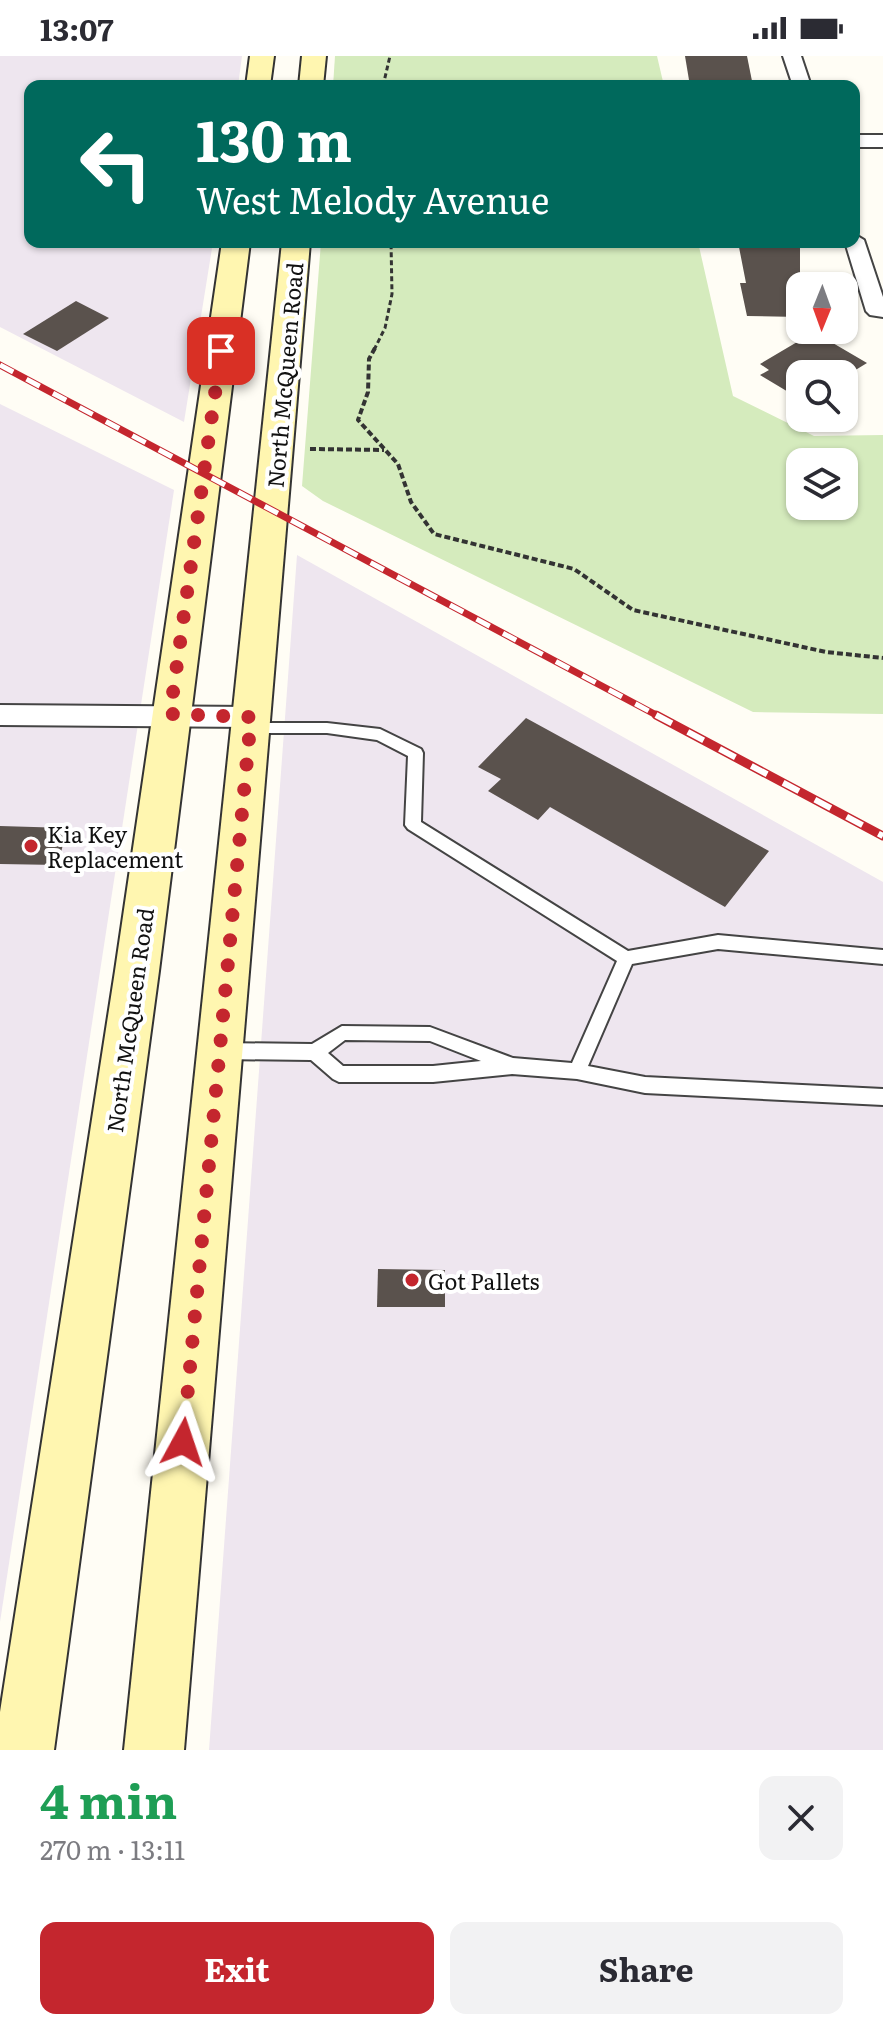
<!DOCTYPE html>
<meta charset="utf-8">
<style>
:root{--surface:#fff;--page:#f2f2f3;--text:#2b2b33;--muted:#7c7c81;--accent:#c4262e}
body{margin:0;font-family:Literata,serif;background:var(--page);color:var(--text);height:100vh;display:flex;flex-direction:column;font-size:30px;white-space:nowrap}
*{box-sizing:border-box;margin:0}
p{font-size:26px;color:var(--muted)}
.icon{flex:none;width:44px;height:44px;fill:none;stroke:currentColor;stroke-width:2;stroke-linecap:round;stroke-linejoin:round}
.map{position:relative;height:1694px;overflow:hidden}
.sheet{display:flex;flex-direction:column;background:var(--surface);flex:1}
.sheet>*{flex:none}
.hud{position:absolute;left:24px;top:24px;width:836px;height:168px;border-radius:16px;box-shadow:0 2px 6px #0004;background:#00695c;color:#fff;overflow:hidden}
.needle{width:52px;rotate:181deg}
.fabs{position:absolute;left:786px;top:216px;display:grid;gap:16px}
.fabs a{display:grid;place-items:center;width:72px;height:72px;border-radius:16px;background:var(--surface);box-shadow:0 2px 6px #0004;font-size:40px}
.pin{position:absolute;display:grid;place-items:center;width:68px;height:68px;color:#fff;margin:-34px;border-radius:16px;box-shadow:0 4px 12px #0006}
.me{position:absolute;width:88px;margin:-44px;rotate:5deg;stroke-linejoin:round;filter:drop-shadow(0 0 6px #0008)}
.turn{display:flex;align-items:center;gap:28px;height:168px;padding:0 40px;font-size:36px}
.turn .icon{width:104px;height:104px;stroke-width:2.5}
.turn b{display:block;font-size:56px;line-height:68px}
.round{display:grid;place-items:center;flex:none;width:84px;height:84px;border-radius:16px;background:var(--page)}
.head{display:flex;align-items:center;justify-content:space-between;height:136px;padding:0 40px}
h1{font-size:48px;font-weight:700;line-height:60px;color:#1e9e55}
.cta{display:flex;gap:16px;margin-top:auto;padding:16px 40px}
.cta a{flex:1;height:92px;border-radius:16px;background:var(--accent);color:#fff;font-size:32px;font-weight:700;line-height:92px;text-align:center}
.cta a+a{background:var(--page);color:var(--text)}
.status{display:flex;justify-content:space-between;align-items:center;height:56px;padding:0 40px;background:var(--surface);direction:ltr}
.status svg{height:22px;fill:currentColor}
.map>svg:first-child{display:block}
.industrial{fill:#eee6ef}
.green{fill:#d5ebbd;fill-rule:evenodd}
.building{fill:#5a524d}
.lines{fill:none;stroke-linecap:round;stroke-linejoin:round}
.service-casing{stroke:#444;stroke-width:4}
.minor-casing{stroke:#444;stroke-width:4}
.secondary-casing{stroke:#333;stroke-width:4}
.path-far1{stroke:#333;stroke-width:3;stroke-dasharray:5 3;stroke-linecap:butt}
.path{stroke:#333;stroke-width:4;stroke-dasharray:6 3;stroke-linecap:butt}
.service{fill:#fff;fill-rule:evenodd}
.minor{fill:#fff;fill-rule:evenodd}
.secondary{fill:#fff6b0;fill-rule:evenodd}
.rail-far1-casing{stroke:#c4262e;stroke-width:7}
.rail-casing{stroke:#c4262e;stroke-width:9}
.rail-far1{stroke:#fff;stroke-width:5;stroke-dasharray:15;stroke-linecap:butt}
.rail{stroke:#fff;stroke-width:6;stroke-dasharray:18;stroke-linecap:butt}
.route{stroke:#c4262e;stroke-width:14;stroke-dasharray:0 25.2}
.poi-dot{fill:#c4262e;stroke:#fff;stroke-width:3}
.labels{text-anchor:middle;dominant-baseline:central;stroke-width:8;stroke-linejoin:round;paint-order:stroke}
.street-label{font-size:22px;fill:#111;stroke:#fff}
.poi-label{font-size:22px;fill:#111;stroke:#fff;text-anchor:start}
</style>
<div class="status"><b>13:07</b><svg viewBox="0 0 49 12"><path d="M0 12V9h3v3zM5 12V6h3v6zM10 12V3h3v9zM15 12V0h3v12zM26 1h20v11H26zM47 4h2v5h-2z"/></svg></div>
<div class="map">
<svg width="883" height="1694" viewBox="0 0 883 1694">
<rect width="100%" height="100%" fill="#fffdf5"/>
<g class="industrial">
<polygon points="0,0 242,0 238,30 30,30 30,186 213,186 184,366 0,271"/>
<polygon points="0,348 174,434 0,1566"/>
<polygon points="297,499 883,826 883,1694 209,1694"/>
</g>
<g class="green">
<polygon points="335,0 657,0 664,30 333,30"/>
<path d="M321,186h377l35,154 81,40 69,-1v279l-130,-2 -430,-211 -21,-15zM800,406h44v44h-44z"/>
</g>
<g class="building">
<polygon points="685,0 747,0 753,30 690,30"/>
<polygon points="738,186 800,186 800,261 747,260 740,227 746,227"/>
<polygon points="76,245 109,262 57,295 23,278"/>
<polygon points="814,276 867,307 844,321 844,318 800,318 800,343 760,319 769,314 760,308"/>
<polygon points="526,662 769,795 725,851 550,751 538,764 488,735 501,723 478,711"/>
<polygon points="0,770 67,772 58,809 0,808"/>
<polygon points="378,1213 445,1214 445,1251 377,1251"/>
</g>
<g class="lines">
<defs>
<path id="service" d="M250,667h77l53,6 41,20 2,4 -2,69 207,129 90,-16 165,15v14l-165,-15 -86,15 -44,102 57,11 238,12v16l-238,-12 -68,-14 -65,-5 -79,8h-94l-6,-3 -22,-19 -90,-1 -6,-3 -3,-5 3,-5 6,-3 91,1 30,-18 88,1 83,31 59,5 45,-102 -209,-132 -3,-4 3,-69 -31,-16 -50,-7h-77l-7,-5zM345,984l85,1 51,20 -48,5h-90l-15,-13z"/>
<g id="minor">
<polygon points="783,0 801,0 811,30 793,30"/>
<rect x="854" y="79" width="29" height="12"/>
<polygon points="854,178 864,184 883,241 883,261 870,259 866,255 845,186 854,186"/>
<polygon points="0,649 251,651 261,654 265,661 261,668 251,671 0,669"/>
</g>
<g id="secondary">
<polygon points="250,0 274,0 270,30 246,30"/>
<polygon points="302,0 326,0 323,30 299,30"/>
<polygon points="222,186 250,186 159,915 54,1694 0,1694 0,1656 115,915"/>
<polygon points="282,186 310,186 184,1694 124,1694"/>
</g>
</defs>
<use href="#service" class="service-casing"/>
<use href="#minor" class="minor-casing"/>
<use href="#secondary" class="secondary-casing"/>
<g class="path-far1">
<polyline points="383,30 390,0"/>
<polyline points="374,294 385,272 392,238 391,186"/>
</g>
<g class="path">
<polyline points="375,292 369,303 368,336 358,364 398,408 411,446 434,478 574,513 633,554 826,596 883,602"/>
<polyline points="310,393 384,394"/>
</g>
<use href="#service" class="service"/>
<use href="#minor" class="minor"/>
<use href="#secondary" class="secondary"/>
<defs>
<polyline id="rail-far1" points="0,309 660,661"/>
<polyline id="rail" points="656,659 883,780"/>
</defs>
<use href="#rail-far1" class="rail-far1-casing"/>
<use href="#rail" class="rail-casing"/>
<use href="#rail-far1" class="rail-far1"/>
<use href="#rail" class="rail"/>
</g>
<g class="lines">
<polyline class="route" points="183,1386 251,661 170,658 221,295"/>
</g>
<g class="poi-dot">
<circle cx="31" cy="790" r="8"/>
<circle cx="412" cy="1224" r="8"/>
</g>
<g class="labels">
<g class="street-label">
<text transform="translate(284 319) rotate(-85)">North McQueen Road</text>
<text transform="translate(129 964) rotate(-82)">North McQueen Road</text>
</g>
<g class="poi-label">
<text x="47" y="777">Kia Key<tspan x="47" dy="25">Replacement</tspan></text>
<text x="428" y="1224">Got Pallets</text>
</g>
</g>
</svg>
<div class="fabs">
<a><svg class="needle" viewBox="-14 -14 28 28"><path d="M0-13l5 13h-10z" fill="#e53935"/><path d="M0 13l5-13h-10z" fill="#7c7c81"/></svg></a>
<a><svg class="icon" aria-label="search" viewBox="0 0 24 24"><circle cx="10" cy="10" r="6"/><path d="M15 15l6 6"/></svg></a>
<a><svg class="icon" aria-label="layers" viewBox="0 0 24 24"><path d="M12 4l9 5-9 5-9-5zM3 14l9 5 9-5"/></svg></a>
</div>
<div class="pin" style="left:221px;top:295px;background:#d93025"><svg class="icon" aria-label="arrive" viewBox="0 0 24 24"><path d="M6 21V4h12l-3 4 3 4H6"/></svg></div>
<svg class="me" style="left:183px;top:1386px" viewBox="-20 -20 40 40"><path d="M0-17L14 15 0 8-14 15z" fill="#c4262e" stroke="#fff" stroke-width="4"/></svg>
<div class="hud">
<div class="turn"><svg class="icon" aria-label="left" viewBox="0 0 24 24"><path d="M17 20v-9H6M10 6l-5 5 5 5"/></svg><div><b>130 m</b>West Melody Avenue</div></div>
</div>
</div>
<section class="sheet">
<div class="head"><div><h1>4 min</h1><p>270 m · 13:11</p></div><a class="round"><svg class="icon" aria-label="close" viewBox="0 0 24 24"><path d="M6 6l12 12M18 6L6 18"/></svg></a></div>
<div class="cta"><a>Exit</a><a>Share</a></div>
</section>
